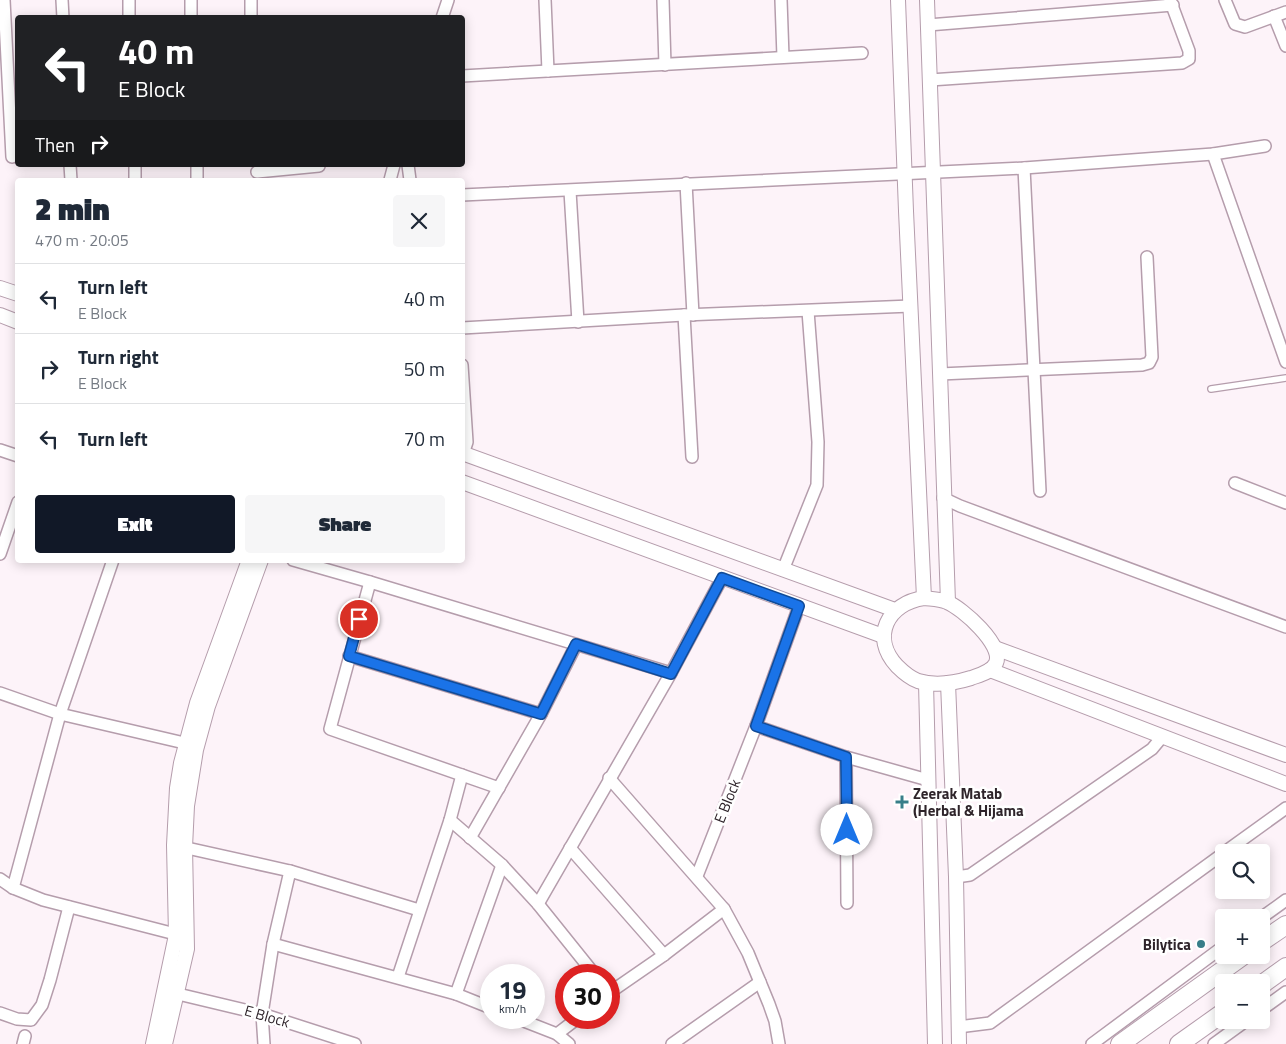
<!DOCTYPE html>
<meta charset="utf-8">
<style>
:root{--surface:#fff;--page:#f6f6f7;--text:#1f2937;--muted:#747a83;--line:#e0e1e3;--accent:#111827}
body{margin:0;font-family:"Titillium Web",sans-serif;background:var(--page);color:var(--text);height:100vh;display:flex;flex-direction:column;font-size:19px;white-space:nowrap}
*{box-sizing:border-box;margin:0}
p{font-size:16px;color:var(--muted)}
.icon{flex:none;width:28px;height:28px;fill:none;stroke:currentColor;stroke-width:2;stroke-linecap:round;stroke-linejoin:round}
.map{position:relative;flex:1;overflow:hidden}
.panel{position:absolute;left:15px;top:178px;width:450px;height:385px;display:flex;flex-direction:column;background:var(--surface);border-radius:5px;box-shadow:0 2px 12px #0003}
.panel>*{flex:none}
.banner{position:absolute;left:15px;top:15px;width:450px;height:152px;border-radius:5px;box-shadow:0 2px 12px #0003;background:#202124;color:#fff;overflow:hidden}
.buttons{position:absolute;left:1215px;top:844px;display:grid;gap:10px}
.buttons a{display:grid;place-items:center;width:55px;height:55px;border-radius:5px;background:var(--surface);box-shadow:0 2px 12px #0003;font-size:25px}
.speed{position:absolute;left:480px;top:964px;display:flex;gap:10px;font-size:25px;font-weight:700;text-align:center}
.speed>*{display:grid;place-content:center;width:65px;height:65px;border-radius:50%;background:var(--surface);box-shadow:0 2px 12px #0003;line-height:1}
.speed small{font-size:12px;font-weight:400}
.speed .limit{border:8px solid #d22;background:#fff;color:#111}
.pin{position:absolute;display:grid;place-items:center;width:42px;height:42px;color:#fff;margin:-21px;border:2px solid #fff;border-radius:50%;box-shadow:0 1px 5px #0007}
.me{position:absolute;width:55px;margin:-28px;rotate:0deg;stroke-linejoin:round;filter:drop-shadow(0 0 4px #0008)}
.turn{display:flex;align-items:center;gap:18px;height:105px;padding:0 20px;font-size:22px}
.turn .icon{width:65px;height:65px;stroke-width:2.5}
.turn b{display:block;font-size:35px;line-height:42px}
.then{display:flex;align-items:center;height:48px;padding:0 20px;background:#0003;gap:10px;font-size:19px}
.round{display:grid;place-items:center;flex:none;width:52px;height:52px;border-radius:5px;background:var(--page)}
.overview{display:flex;align-items:center;justify-content:space-between;height:85px;padding:0 20px}
h1{font-size:30px;font-weight:800;line-height:38px}
.action{display:flex;gap:10px;margin-top:auto;padding:10px 20px}
.action a{flex:1;height:58px;border-radius:5px;background:var(--accent);color:#fff;font-size:20px;font-weight:800;line-height:58px;text-align:center}
.action a+a{background:var(--page);color:var(--text)}
ul{padding:0;list-style:none}
li{display:flex;align-items:center;gap:15px;height:70px;padding:0 20px;border-top:1px solid var(--line)}
li div{flex:1}
li b{display:block;font-size:19px}
li em{font-style:normal}
.map>svg:first-child{display:block}
.lines{fill:none;stroke-linecap:round;stroke-linejoin:round}
.service-casing{stroke:#b59dac;stroke-width:8}
.minor-casing{stroke:#b59dac;stroke-width:14}
.tertiary-casing{stroke:#b59dac;stroke-width:16}
.primary-casing{stroke:#b59dac;stroke-width:20}
.service{stroke:#fff;stroke-width:5.5}
.minor{stroke:#fff;stroke-width:11}
.tertiary{stroke:#fff;stroke-width:14}
.primary{stroke:#fff;stroke-width:18}
.route-casing{stroke:#114b97;stroke-width:12}
.route{stroke:#1a73e8;stroke-width:9}
.poi-dot{fill:#377e89;stroke:#fff;stroke-width:2}
.labels{text-anchor:middle;dominant-baseline:central;stroke-width:5;stroke-linejoin:round;paint-order:stroke}
.poi-label{font-size:15px;font-weight:bold;fill:#2e242a;stroke:#fff;text-anchor:start}
.street-label{font-size:15px;fill:#2e242a;stroke:#fff}
</style>
<div class="map">
<svg width="1286" height="1044" viewBox="0 0 1286 1044">
<rect width="100%" height="100%" fill="#fdf3f9"/>
<g class="lines">
<defs>
<polyline id="service" points="1211,389 1286,378"/>
<g id="minor">
<polyline points="4,0 12,157"/>
<polyline points="62,0 63,18"/>
<polyline points="129,0 129,18"/>
<polyline points="191,0 191,18"/>
<polyline points="251,0 251,18"/>
<polyline points="545,0 548,71"/>
<polyline points="663,0 665,65"/>
<polyline points="781,0 783,57"/>
<polyline points="1225,0 1235,24 1245,27 1286,12"/>
<polyline points="1274,16 1286,46"/>
<polyline points="442,18 448,0"/>
<polyline points="928,25 1173,5"/>
<polyline points="462,76 862,53"/>
<polyline points="930,80 1182,63 1189,59 1189,51 1170,0"/>
<polyline points="1213,154 1286,362"/>
<polyline points="70,165 71,180"/>
<polyline points="135,165 135,180"/>
<polyline points="197,165 197,180"/>
<polyline points="408,165 410,180"/>
<polyline points="1024,168 1040,491"/>
<polyline points="257,172 319,166"/>
<polyline points="390,180 394,165"/>
<polyline points="686,183 693,315"/>
<polyline points="570,191 578,322"/>
<polyline points="462,195 1024,168 1213,154 1265,146"/>
<polyline points="684,315 692,457"/>
<polyline points="462,328 684,315 911,306"/>
<polyline points="462,365 467,442 463,454"/>
<polyline points="940,374 1142,365 1149,363 1152,357 1147,257"/>
<polyline points="0,450 18,456"/>
<polyline points="1235,483 1286,503"/>
<polyline points="943,498 960,506 1286,627"/>
<polyline points="0,554 18,502"/>
<polyline points="293,560 370,582 671,673"/>
<polyline points="783,570 817,485 818,442 808,311"/>
<polyline points="370,582 330,729 499,788"/>
<polyline points="799,606 756,726 846,757 928,780"/>
<polyline points="349,656 541,714"/>
<polyline points="0,693 60,714 193,745"/>
<polyline points="846,757 847,903"/>
<polyline points="609,778 724,909 748,953 769,1004 775,1021 779,1044"/>
<polyline points="450,820 502,865 538,904 595,975"/>
<polyline points="470,838 541,714 576,645"/>
<polyline points="178,846 290,871 419,910"/>
<polyline points="570,848 664,955"/>
<polyline points="1225,852 1286,808"/>
<polyline points="697,876 756,726"/>
<polyline points="956,877 970,875 1152,749 1162,737"/>
<polyline points="0,879 13,888 43,900 183,936"/>
<polyline points="13,888 60,714 113,560"/>
<polyline points="538,904 671,673 722,578"/>
<polyline points="1261,918 1286,900"/>
<polyline points="273,944 456,994"/>
<polyline points="398,977 450,820 462,775"/>
<polyline points="609,993 664,955 724,909"/>
<polyline points="178,994 262,1014 355,1044"/>
<polyline points="491,1008 456,994 502,865"/>
<polyline points="1261,1010 1286,992"/>
<polyline points="0,1013 17,1019 31,1020 42,1005 50,980 69,907"/>
<polyline points="516,1018 557,1034 569,1044"/>
<polyline points="958,1027 990,1023 1224,853"/>
<polyline points="557,1034 578,1018"/>
<polyline points="23,1044 25,1036"/>
<polyline points="264,1044 262,1014 273,944 290,871"/>
<polyline points="672,1044 760,982"/>
<polyline points="1092,1044 1224,946"/>
<polyline points="1214,1044 1247,1020"/>
</g>
<g id="tertiary">
<polyline points="898,0 906,211 924,598"/>
<polyline points="927,0 948,602"/>
<polyline points="0,288 18,294"/>
<polyline points="0,315 18,322"/>
<polyline points="462,453 895,610"/>
<polyline points="462,482 883,636"/>
<path d="M924,598c8,1 16,1 23,4 15,6 57,43 49,61 -4,9 -17,12 -25,15 -16,5 -37,8 -53,3 -8,-3 -15,-9 -21,-15 -27,-29 -9,-63 27,-68z"/>
<polyline points="995,648 1286,755"/>
<polyline points="990,670 1286,784"/>
<polyline points="926,683 935,1044"/>
<polyline points="948,683 956,877 959,1044"/>
<polyline points="153,1044 176,935 174,845 177,788 181,763 197,703 249,560"/>
<polyline points="165,1044 187,949 185,847 187,806 196,750 208,706 261,560"/>
</g>
<g id="primary">
<polyline points="1261,942 1286,925"/>
<polyline points="1261,985 1286,967"/>
<polyline points="1120,1044 1244,955"/>
<polyline points="1179,1044 1224,1012"/>
</g>
</defs>
<use href="#service" class="service-casing"/>
<use href="#minor" class="minor-casing"/>
<use href="#tertiary" class="tertiary-casing"/>
<use href="#primary" class="primary-casing"/>
<use href="#service" class="service"/>
<use href="#minor" class="minor"/>
<use href="#tertiary" class="tertiary"/>
<use href="#primary" class="primary"/>
</g>
<g class="lines">
<defs>
<polyline id="route" points="359,619 349,656 541,714 576,644 671,674 722,578 799,606 756,726 846,757 847,830"/>
</defs>
<use href="#route" class="route-casing"/>
<use href="#route" class="route"/>
</g>
<g class="poi-dot">
<path d="M899.5 794.5h5v5h5v5h-5v5h-5v-5h-5v-5h5z"/>
<circle cx="1201" cy="944" r="5"/>
</g>
<g class="labels">
<g class="poi-label">
<text x="913" y="793">Zeerak Matab<tspan x="913" dy="17">(Herbal &amp; Hijama</tspan></text>
<text x="1191" y="944" text-anchor="end">Bilytica</text>
</g>
<g class="street-label">
<text transform="translate(727 801) rotate(-68)">E Block</text>
<text transform="translate(267 1016) rotate(16)">E Block</text>
</g>
</g>
</svg>
<div class="buttons">
<a><svg class="icon" aria-label="search" viewBox="0 0 24 24"><circle cx="10" cy="10" r="6"/><path d="M15 15l6 6"/></svg></a>
<a>+</a>
<a>−</a>
</div>
<div class="speed"><div>19<small>km/h</small></div><div class="limit">30</div></div>
<div class="pin" style="left:359px;top:619px;background:#d93025"><svg class="icon" aria-label="arrive" viewBox="0 0 24 24"><path d="M6 21V4h12l-3 4 3 4H6"/></svg></div>
<svg class="me" style="left:847px;top:830px" viewBox="-20 -20 40 40"><circle r="19" fill="#fff"/><path d="M0-13L10 11 0 6-10 11z" fill="#1a73e8"/></svg>
<div class="banner">
<div class="turn"><svg class="icon" aria-label="left" viewBox="0 0 24 24"><path d="M17 20v-9H6M10 6l-5 5 5 5"/></svg><div><b>40 m</b>E Block</div></div>
<div class="then">Then<svg class="icon" aria-label="right" viewBox="0 0 24 24"><path d="M7 20v-9h11M14 6l5 5-5 5"/></svg></div>
</div>
<section class="panel">
<div class="overview"><div><h1>2 min</h1><p>470 m · 20:05</p></div><a class="round"><svg class="icon" aria-label="close" viewBox="0 0 24 24"><path d="M6 6l12 12M18 6L6 18"/></svg></a></div>
<ul>
<li><svg class="icon" aria-label="left" viewBox="0 0 24 24"><path d="M17 20v-9H6M10 6l-5 5 5 5"/></svg><div><b>Turn left</b><p>E Block</p></div><em>40 m</em></li>
<li><svg class="icon" aria-label="right" viewBox="0 0 24 24"><path d="M7 20v-9h11M14 6l5 5-5 5"/></svg><div><b>Turn right</b><p>E Block</p></div><em>50 m</em></li>
<li><svg class="icon" aria-label="left" viewBox="0 0 24 24"><path d="M17 20v-9H6M10 6l-5 5 5 5"/></svg><div><b>Turn left</b></div><em>70 m</em></li>
</ul>
<div class="action"><a>Exit</a><a>Share</a></div>
</section>
</div>
